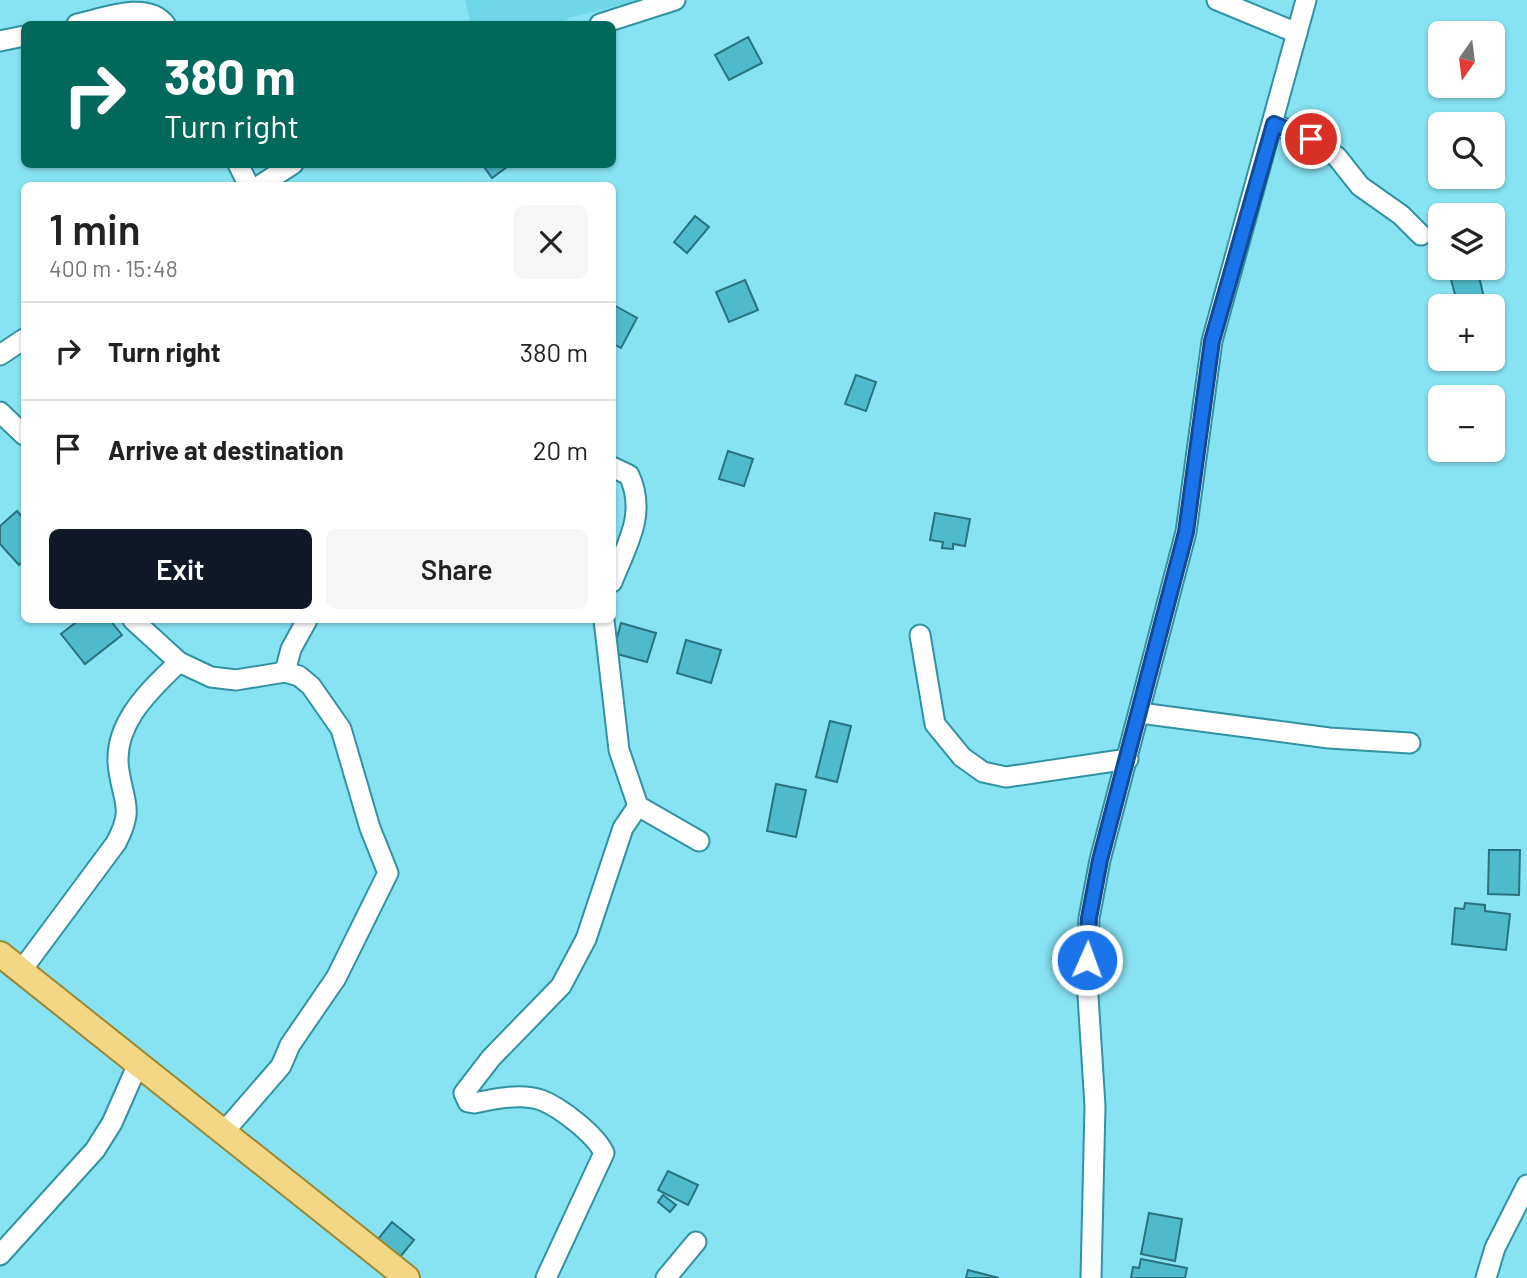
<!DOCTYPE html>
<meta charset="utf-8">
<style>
:root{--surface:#fff;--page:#f6f6f6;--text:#222;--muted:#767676;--line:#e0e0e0;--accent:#111827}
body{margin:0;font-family:Barlow,sans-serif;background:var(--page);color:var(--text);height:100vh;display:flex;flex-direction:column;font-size:26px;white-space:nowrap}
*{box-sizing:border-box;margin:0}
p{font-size:23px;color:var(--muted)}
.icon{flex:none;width:38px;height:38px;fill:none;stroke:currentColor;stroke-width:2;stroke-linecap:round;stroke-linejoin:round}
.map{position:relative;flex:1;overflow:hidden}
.sheet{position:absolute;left:21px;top:182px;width:595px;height:441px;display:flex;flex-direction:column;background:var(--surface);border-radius:10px;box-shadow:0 2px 5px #0004}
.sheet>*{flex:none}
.guide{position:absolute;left:21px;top:21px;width:595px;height:147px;border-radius:10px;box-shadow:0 2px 5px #0004;background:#00695c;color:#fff;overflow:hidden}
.needle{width:46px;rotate:194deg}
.buttons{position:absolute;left:1428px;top:21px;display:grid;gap:14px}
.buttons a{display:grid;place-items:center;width:77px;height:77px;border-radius:10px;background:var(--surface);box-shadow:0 2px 5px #0004;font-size:35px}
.pin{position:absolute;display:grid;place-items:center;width:60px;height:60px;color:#fff;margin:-30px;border:4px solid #fff;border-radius:50%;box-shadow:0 2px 7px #0007}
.me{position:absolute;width:77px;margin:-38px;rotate:2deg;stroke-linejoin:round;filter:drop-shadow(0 0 5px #0008)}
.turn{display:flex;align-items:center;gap:24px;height:147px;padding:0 28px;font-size:32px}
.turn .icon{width:91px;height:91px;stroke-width:2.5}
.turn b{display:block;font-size:49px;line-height:60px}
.round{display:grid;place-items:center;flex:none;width:74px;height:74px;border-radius:10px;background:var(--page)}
.summary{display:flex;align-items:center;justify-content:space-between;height:119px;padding:0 28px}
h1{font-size:42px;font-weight:600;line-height:52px}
.primary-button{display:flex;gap:14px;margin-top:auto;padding:14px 28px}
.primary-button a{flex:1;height:80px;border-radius:10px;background:var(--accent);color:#fff;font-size:28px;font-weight:600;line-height:80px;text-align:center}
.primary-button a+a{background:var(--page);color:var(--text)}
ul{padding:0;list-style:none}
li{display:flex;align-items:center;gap:21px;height:98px;padding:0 28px;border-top:2px solid var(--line)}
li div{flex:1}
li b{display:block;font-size:26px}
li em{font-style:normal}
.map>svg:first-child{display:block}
.built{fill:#70d7e8}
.building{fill:#4fbacb;stroke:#2a727d;stroke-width:2}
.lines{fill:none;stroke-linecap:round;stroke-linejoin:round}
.minor-casing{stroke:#3192a1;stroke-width:23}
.major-casing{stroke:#998831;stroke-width:28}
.minor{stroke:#fff;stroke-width:19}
.major{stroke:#f3d785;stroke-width:24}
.route-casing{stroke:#114b97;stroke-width:18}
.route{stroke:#1a73e8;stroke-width:12}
</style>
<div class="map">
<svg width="1527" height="1278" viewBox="0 0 1527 1278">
<rect width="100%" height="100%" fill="#87e3f2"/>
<polygon class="built" points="465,0 642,0 572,17 558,24 471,24"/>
<g class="building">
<polygon points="748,37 762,63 729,80 715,55"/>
<polygon points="482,164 511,164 492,178"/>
<polygon points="695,216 709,227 687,253 674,242"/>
<polygon points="1448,268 1477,268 1485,302 1458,306"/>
<polygon points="745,280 758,310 729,322 716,292"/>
<polygon points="612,304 637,318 621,348 612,343"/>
<polygon points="856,375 876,382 866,411 845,404"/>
<polygon points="728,451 753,459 744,486 719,479"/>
<polygon points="17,511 24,519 24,560 19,565 0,544 0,526"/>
<polygon points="935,513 970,519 965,546 953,544 953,549 942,548 943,542 930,540"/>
<polygon points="79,620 110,620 122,635 85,664 61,634"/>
<polygon points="621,623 656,633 647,662 613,653"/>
<polygon points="686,640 721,650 711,683 677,673"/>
<polygon points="830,721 851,726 837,782 816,777"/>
<polygon points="776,784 806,790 796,837 767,831"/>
<polygon points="1489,850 1520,850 1519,895 1488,894"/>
<polygon points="1465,903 1485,905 1485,911 1510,914 1506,950 1452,944 1455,908 1464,909"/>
<polygon points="668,1171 698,1185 688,1205 658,1190"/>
<polygon points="663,1195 676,1205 670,1212 658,1202"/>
<polygon points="1149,1213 1182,1219 1175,1261 1141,1254"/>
<polygon points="392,1222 414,1240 400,1257 378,1239"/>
<polygon points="1141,1259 1187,1268 1185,1278 1131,1278 1133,1267 1139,1268"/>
<polygon points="968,1270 999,1278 966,1278"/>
</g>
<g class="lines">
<defs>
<g id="minor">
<polyline points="1217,0 1297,33"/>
<path d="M77,24c25,-5 69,-24 88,0"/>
<polyline points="600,24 675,0"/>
<polyline points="0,41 24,36"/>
<polyline points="1274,124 1311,140 1337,157 1360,186 1401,215 1421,235"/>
<polyline points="238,164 249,186"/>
<polyline points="259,186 293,164"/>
<polyline points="0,355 24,339"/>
<polyline points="0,412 24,435"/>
<path d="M612,467l17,8c18,39 -2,69 -17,107"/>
<polyline points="133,620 179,662 211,677 236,680 285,672 299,676 311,686 341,729 370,828 388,873 336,978 290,1045 281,1066 223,1133"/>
<polyline points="604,620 619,750 638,806 699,841"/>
<polyline points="920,635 935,724 962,757 983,772 1006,777 1128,759"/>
<polyline points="285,672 291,649 307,620"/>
<polyline points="1140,713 1329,738 1410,743"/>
<path d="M21,971l95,-128c18,-34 8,-39 3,-72 -8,-46 31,-81 60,-109"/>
<polyline points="0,1255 95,1150 112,1123 138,1064"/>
<path d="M546,1278l58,-125c-8,-18 -44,-46 -63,-53 -20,-7 -48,-1 -67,3l-6,-1 -4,-9 27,-35 70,-72 25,-47 37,-111 15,-22"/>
<polyline points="666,1278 696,1242"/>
<polyline points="1091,1278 1095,1106 1087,980 1089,918 1100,860 1186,532 1212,341 1306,0"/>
<polyline points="1486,1278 1495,1248 1527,1185"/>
</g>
<polyline id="major" points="0,954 407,1278"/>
</defs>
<use href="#minor" class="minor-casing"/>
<use href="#major" class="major-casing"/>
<use href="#minor" class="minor"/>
<use href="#major" class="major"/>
</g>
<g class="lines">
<defs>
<polyline id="route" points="1087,960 1089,918 1100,860 1186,532 1212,341 1274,124 1311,139"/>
</defs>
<use href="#route" class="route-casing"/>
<use href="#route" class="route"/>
</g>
</svg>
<div class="buttons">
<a><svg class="needle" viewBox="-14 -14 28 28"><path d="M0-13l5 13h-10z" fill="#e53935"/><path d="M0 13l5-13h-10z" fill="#767676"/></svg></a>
<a><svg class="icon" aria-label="search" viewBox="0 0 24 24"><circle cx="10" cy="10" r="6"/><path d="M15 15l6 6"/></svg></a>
<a><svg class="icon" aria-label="layers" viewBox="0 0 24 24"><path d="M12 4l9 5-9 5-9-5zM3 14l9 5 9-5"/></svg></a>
<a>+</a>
<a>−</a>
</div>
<div class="pin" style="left:1311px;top:139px;background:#d93025"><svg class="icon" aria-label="arrive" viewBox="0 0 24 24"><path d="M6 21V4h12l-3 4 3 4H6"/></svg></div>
<svg class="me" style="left:1087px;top:960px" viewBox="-20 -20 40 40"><circle r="17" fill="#1a73e8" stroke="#fff" stroke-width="3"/><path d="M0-11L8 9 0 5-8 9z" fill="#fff"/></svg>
<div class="guide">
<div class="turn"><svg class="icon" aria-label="right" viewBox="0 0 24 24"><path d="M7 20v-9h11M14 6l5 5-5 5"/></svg><div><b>380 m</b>Turn right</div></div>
</div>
<section class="sheet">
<div class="summary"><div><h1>1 min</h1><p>400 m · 15:48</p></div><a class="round"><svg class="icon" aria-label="close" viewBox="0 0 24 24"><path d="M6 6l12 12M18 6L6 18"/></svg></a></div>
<ul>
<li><svg class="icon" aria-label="right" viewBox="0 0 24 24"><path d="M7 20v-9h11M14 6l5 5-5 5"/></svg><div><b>Turn right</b></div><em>380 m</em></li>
<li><svg class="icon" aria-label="arrive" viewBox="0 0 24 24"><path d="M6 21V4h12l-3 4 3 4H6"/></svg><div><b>Arrive at destination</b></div><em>20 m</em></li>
</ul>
<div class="primary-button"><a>Exit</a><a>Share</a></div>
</section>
</div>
